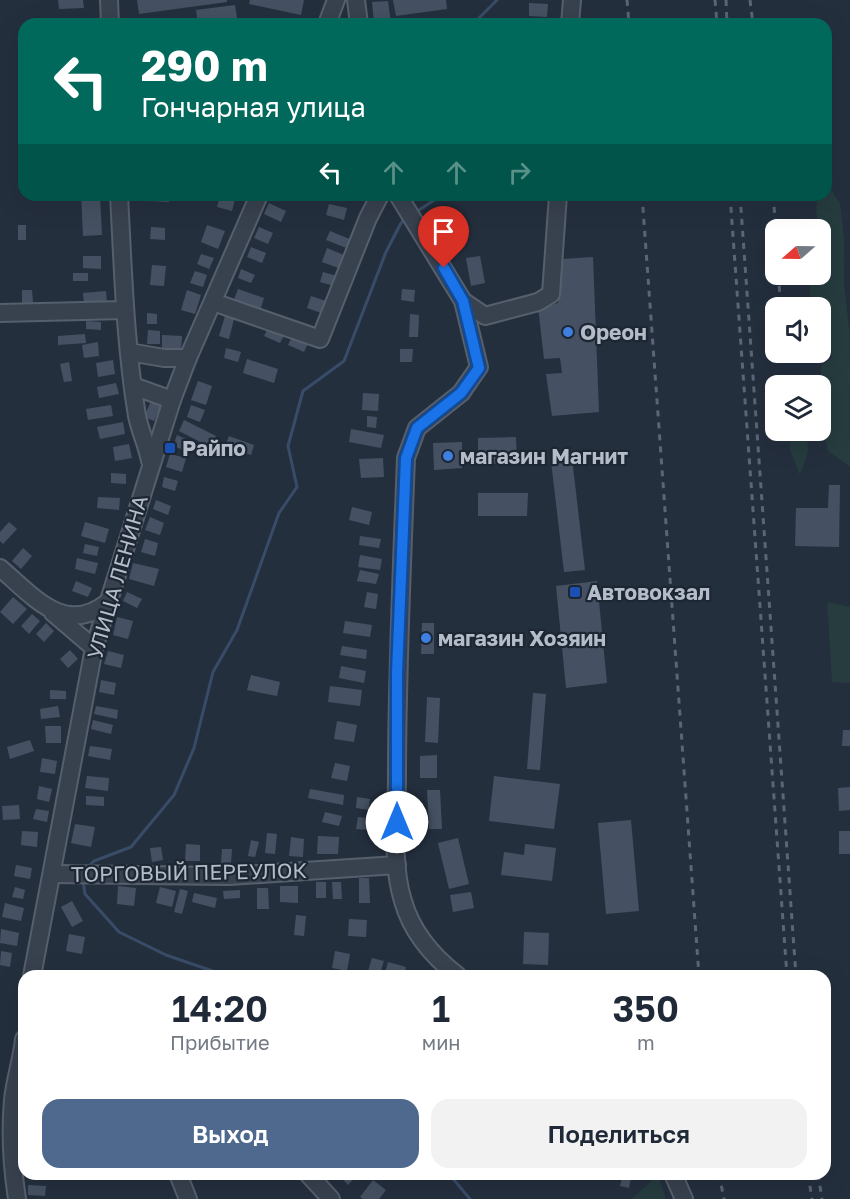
<!DOCTYPE html>
<html lang="ru">
<meta charset="utf-8">
<style>
:root{--surface:#fff;--page:#f2f2f3;--text:#1f2937;--muted:#747a83;--accent:#4f688e}
body{margin:0;font-family:"Golos Text",sans-serif;background:var(--page);color:var(--text);height:100vh;display:flex;flex-direction:column;font-size:22px;white-space:nowrap}
*{box-sizing:border-box;margin:0}
p{font-size:20px;color:var(--muted)}
.icon{flex:none;width:33px;height:33px;fill:none;stroke:currentColor;stroke-width:2;stroke-linecap:round;stroke-linejoin:round}
.map{position:relative;flex:1;overflow:hidden}
.drawer{position:absolute;left:18px;top:970px;width:813px;height:210px;display:flex;flex-direction:column;background:var(--surface);border-radius:18px;box-shadow:0 6px 24px #0002}
.drawer>*{flex:none}
.guide{position:absolute;left:18px;top:18px;width:814px;height:183px;border-radius:18px;box-shadow:0 6px 24px #0002;background:#00695c;color:#fff;overflow:hidden}
.needle{width:39px;rotate:250deg}
.buttons{position:absolute;left:765px;top:219px;display:grid;gap:12px}
.buttons a{display:grid;place-items:center;width:66px;height:66px;border-radius:12px;background:var(--surface);box-shadow:0 6px 24px #0002;font-size:30px}
.pin{position:absolute;display:grid;place-items:center;width:51px;height:51px;color:#fff;margin:-62px -26px;border-radius:50% 50% 50% 0;rotate:-45deg;box-shadow:0 0 6px #0007}
.pin .icon{rotate:45deg}
.me{position:absolute;width:66px;margin:-33px;rotate:0deg;stroke-linejoin:round;filter:drop-shadow(0 0 4px #0008)}
.turn{display:flex;align-items:center;gap:21px;height:126px;padding:0 24px;font-size:27px}
.turn .icon{width:78px;height:78px;stroke-width:2.5}
.turn b{display:block;font-size:42px;line-height:51px}
.lanes{display:flex;align-items:center;height:57px;padding:0 24px;background:#0003;justify-content:center;gap:30px;direction:ltr}
.lanes .off{opacity:.35}
.eta{display:flex;justify-content:space-evenly;align-items:center;height:102px;text-align:center}
.eta b{font-size:36px;font-weight:600;line-height:42px}
.button{display:flex;gap:12px;margin-top:auto;padding:12px 24px}
.button a{flex:1;height:69px;border-radius:18px;background:var(--accent);color:#fff;font-size:24px;font-weight:600;line-height:69px;text-align:center}
.button a+a{background:var(--page);color:var(--text)}
.map>svg:first-child{display:block}
.green{fill:#263c3f}
.lines{fill:none;stroke-linecap:round;stroke-linejoin:round}
.stream{stroke:#394c67;stroke-width:3}
.building{fill:#455162}
.minor-casing{stroke:#565f6c;stroke-width:20}
.minor{stroke:#38414e;stroke-width:16}
.rail{stroke:#5a6575;stroke-width:3;stroke-dasharray:6 6;stroke-linecap:butt}
.route-casing{stroke:#114b97;stroke-width:15}
.route{stroke:#1a73e8;stroke-width:10}
.shop-dot{fill:#3f7fe0;stroke:#1d2633;stroke-width:2}
.transit-dot{fill:#1a4fb4;stroke:#1d2633;stroke-width:2}
.labels{text-anchor:middle;dominant-baseline:central;stroke-width:4.5;stroke-linejoin:round;paint-order:stroke}
.poi-label{font-size:21px;font-weight:bold;fill:#b4bcc9;stroke:#1d2633;text-anchor:start}
.street-label{font-size:21px;fill:#b4bcc9;stroke:#1d2633}
</style>
<div class="map">
<svg width="850" height="1199" viewBox="0 0 850 1199">
<rect width="100%" height="100%" fill="#242f3e"/>
<g class="green">
<path d="M831,189l9,15 4,34v45l6,54v130l-22,-16 -7,-28v-57l11,-8 -3,-25 -8,-2 -1,-23 -8,-1 -1,-3 -2,-29 11,-1 1,-14 7,7c12,-38 -23,-41 -8,-72h6l1,-4z"/>
<polygon points="789,431 807,431 808,452 800,475 790,450"/>
<polygon points="827,602 850,607 850,683 832,682"/>
<polygon points="658,1175 666,1199 632,1199"/>
</g>
<g class="lines">
<g class="stream">
<polyline points="473,24 497,0"/>
<polyline points="416,212 442,195"/>
<polyline points="87,868 94,861 131,847 174,795 194,748 213,672 237,630 279,513 297,487 288,446 303,391 344,361 386,252 401,223 405,219"/>
<polyline points="83,880 85,894 119,932 166,955 227,976"/>
<polyline points="449,1174 470,1199"/>
</g>
</g>
<g class="building">
<polygon points="58,0 83,0 84,8 59,9"/>
<polygon points="137,0 227,0 227,2 139,14"/>
<polygon points="250,0 304,0 301,15 249,4"/>
<polygon points="393,0 446,0 447,9 396,16"/>
<polygon points="388,1 391,23 374,24 372,2"/>
<polygon points="529,3 548,4 547,17 529,16"/>
<polygon points="235,5 238,24 198,24 196,10"/>
<polygon points="81,195 100,195 102,235 83,236"/>
<polygon points="149,195 169,195 169,202 149,201"/>
<polygon points="220,195 236,195 232,211 217,207"/>
<polygon points="269,203 286,211 281,222 264,214"/>
<polygon points="329,204 347,208 344,220 326,215"/>
<polygon points="448,213 465,242 447,253 429,224"/>
<rect x="18" y="225" width="8" height="15"/>
<polygon points="207,225 225,231 218,249 201,242"/>
<polygon points="151,227 165,228 165,240 150,239"/>
<polygon points="259,227 273,233 268,244 254,238"/>
<polygon points="330,231 352,240 349,249 326,240"/>
<polygon points="251,247 266,253 262,263 247,257"/>
<polygon points="327,248 346,256 341,269 322,262"/>
<polygon points="201,254 214,258 209,269 197,264"/>
<polygon points="83,256 101,256 101,269 83,268"/>
<polygon points="480,256 485,283 471,286 466,258"/>
<polygon points="593,257 599,412 552,416 546,374 562,373 560,358 544,359 538,307 558,303 562,259"/>
<polygon points="152,265 166,266 164,286 150,285"/>
<polygon points="241,269 255,275 251,283 238,278"/>
<polygon points="195,271 207,275 203,287 190,283"/>
<polygon points="323,272 337,276 334,286 320,282"/>
<rect x="73" y="273" width="15" height="8"/>
<polygon points="238,289 264,298 260,311 233,302"/>
<polygon points="402,289 415,290 414,302 401,300"/>
<polygon points="22,290 32,290 33,303 22,303"/>
<polygon points="187,290 201,295 195,314 181,310"/>
<polygon points="106,291 107,303 84,305 83,293"/>
<polygon points="311,296 329,302 324,314 307,308"/>
<polygon points="147,313 157,314 157,324 147,324"/>
<polygon points="410,314 419,315 418,337 409,337"/>
<polygon points="225,316 234,319 229,339 219,336"/>
<polygon points="86,321 101,322 101,330 86,329"/>
<polygon points="268,328 284,336 280,343 264,336"/>
<polygon points="148,330 160,331 160,344 147,344"/>
<polygon points="85,334 86,343 58,345 58,336"/>
<polygon points="162,335 182,336 181,350 162,349"/>
<polygon points="292,337 308,343 304,352 288,345"/>
<polygon points="98,342 99,356 84,358 82,345"/>
<polygon points="226,348 241,352 238,362 224,358"/>
<polygon points="400,349 413,349 412,362 400,362"/>
<polygon points="247,359 278,369 274,383 243,373"/>
<polygon points="113,360 115,374 98,377 96,363"/>
<polygon points="69,362 72,381 64,382 60,364"/>
<polygon points="198,381 212,386 206,405 191,400"/>
<polygon points="116,383 119,394 99,398 97,387"/>
<polygon points="363,393 379,394 378,411 362,410"/>
<polygon points="151,401 161,406 154,421 144,417"/>
<polygon points="111,405 113,416 88,420 86,409"/>
<polygon points="191,405 205,410 200,422 187,417"/>
<polygon points="367,416 377,417 376,428 367,427"/>
<polygon points="184,420 216,436 210,447 179,431"/>
<polygon points="123,422 125,434 100,439 97,427"/>
<polygon points="351,429 384,435 381,448 349,442"/>
<polygon points="177,435 190,441 186,451 173,446"/>
<polygon points="229,436 254,445 251,455 225,446"/>
<polygon points="516,437 517,463 478,464 478,438"/>
<polygon points="462,442 462,468 434,470 433,443"/>
<polygon points="129,444 132,458 115,461 113,447"/>
<polygon points="170,454 186,458 182,472 166,467"/>
<polygon points="383,458 384,477 361,478 359,459"/>
<polygon points="572,458 585,570 564,572 551,461"/>
<polygon points="111,473 126,474 126,484 111,483"/>
<polygon points="164,477 178,481 175,491 162,487"/>
<polygon points="829,485 840,485 839,547 795,546 796,508 828,508"/>
<polygon points="478,493 528,493 527,516 478,516"/>
<polygon points="98,497 120,498 119,510 97,508"/>
<polygon points="156,500 171,506 168,515 153,509"/>
<polygon points="352,507 372,512 369,525 349,520"/>
<polygon points="150,517 164,523 160,535 145,530"/>
<polygon points="9,522 17,529 3,544 0,541 0,532"/>
<polygon points="85,522 109,529 105,543 81,536"/>
<polygon points="360,536 381,539 379,548 359,545"/>
<polygon points="145,539 158,543 155,556 141,552"/>
<polygon points="85,544 99,547 97,556 83,553"/>
<polygon points="23,548 32,556 21,569 12,561"/>
<polygon points="360,555 382,559 380,570 358,567"/>
<polygon points="77,558 98,563 95,574 75,569"/>
<polygon points="133,563 159,569 154,586 129,579"/>
<polygon points="360,570 379,574 376,584 357,581"/>
<polygon points="76,581 92,588 88,597 72,591"/>
<polygon points="597,581 607,683 566,688 556,586"/>
<polygon points="127,592 142,599 137,608 123,601"/>
<polygon points="367,592 378,594 376,609 364,607"/>
<polygon points="13,597 27,609 13,624 0,612"/>
<polygon points="32,614 40,621 29,634 21,626"/>
<polygon points="117,617 133,621 128,639 113,635"/>
<polygon points="345,621 372,625 370,637 343,633"/>
<polygon points="46,623 54,631 44,642 36,634"/>
<polygon points="422,623 434,623 434,654 421,654"/>
<polygon points="342,646 367,650 366,659 340,655"/>
<polygon points="70,650 78,659 68,668 60,659"/>
<polygon points="108,651 124,655 121,668 104,664"/>
<polygon points="341,666 366,671 364,683 339,678"/>
<polygon points="251,675 280,682 277,696 247,690"/>
<polygon points="101,680 116,683 114,695 99,692"/>
<polygon points="330,686 362,690 360,706 328,702"/>
<polygon points="50,690 66,691 66,699 50,699"/>
<polygon points="533,693 546,694 540,770 527,769"/>
<polygon points="427,697 440,698 438,743 425,742"/>
<polygon points="58,706 60,717 41,719 40,709"/>
<polygon points="96,706 118,710 117,719 94,714"/>
<polygon points="93,720 113,725 111,734 91,729"/>
<polygon points="337,721 357,725 354,742 334,739"/>
<polygon points="45,726 61,726 61,743 46,743"/>
<polygon points="843,730 850,730 850,746 842,746"/>
<polygon points="30,740 34,751 10,759 7,747"/>
<polygon points="90,746 112,749 110,760 88,756"/>
<polygon points="437,755 437,778 420,778 420,756"/>
<polygon points="42,758 57,761 55,774 40,772"/>
<polygon points="335,763 350,766 347,781 331,778"/>
<polygon points="87,776 109,778 108,791 85,788"/>
<polygon points="494,776 560,784 554,829 489,821"/>
<polygon points="39,786 52,789 49,802 37,799"/>
<polygon points="850,787 850,810 839,811 838,788"/>
<polygon points="310,789 344,795 343,805 308,798"/>
<polygon points="427,790 440,790 442,829 429,829"/>
<polygon points="86,796 104,797 104,806 86,805"/>
<polygon points="357,797 370,799 369,810 356,808"/>
<polygon points="19,805 20,819 3,820 2,806"/>
<polygon points="36,809 49,811 47,822 33,819"/>
<polygon points="325,812 342,816 339,826 322,822"/>
<polygon points="358,817 370,818 369,830 356,829"/>
<polygon points="631,820 639,911 606,914 598,823"/>
<polygon points="75,824 95,827 91,847 71,843"/>
<polygon points="22,831 38,832 37,847 21,845"/>
<rect x="839" y="831" width="11" height="23"/>
<polygon points="267,833 277,834 275,854 265,853"/>
<polygon points="318,836 339,837 338,854 317,854"/>
<polygon points="291,837 304,839 303,857 289,856"/>
<polygon points="458,838 469,884 449,889 438,843"/>
<polygon points="251,840 259,842 255,857 248,856"/>
<polygon points="186,844 200,845 200,861 185,861"/>
<polygon points="525,844 556,848 552,881 501,875 504,852 524,855"/>
<polygon points="161,847 163,860 152,862 150,848"/>
<polygon points="222,849 232,849 231,863 221,863"/>
<polygon points="16,865 32,868 30,879 14,876"/>
<polygon points="359,878 369,878 370,903 359,903"/>
<rect x="316" y="882" width="10" height="16"/>
<polygon points="332,882 341,882 342,899 333,899"/>
<polygon points="118,886 136,888 134,906 117,904"/>
<polygon points="280,886 298,886 298,903 280,902"/>
<polygon points="15,887 25,890 23,899 12,897"/>
<polygon points="160,887 176,891 172,907 156,903"/>
<polygon points="257,888 268,888 269,909 257,909"/>
<polygon points="180,889 188,891 182,914 174,912"/>
<polygon points="240,890 240,898 224,899 223,891"/>
<polygon points="471,892 474,908 453,912 450,895"/>
<polygon points="194,893 217,898 215,908 192,902"/>
<polygon points="72,901 83,921 72,927 61,907"/>
<polygon points="5,903 24,908 21,921 2,917"/>
<polygon points="296,915 306,916 304,936 294,935"/>
<polygon points="349,919 367,920 366,937 348,936"/>
<polygon points="1,929 19,933 17,946 0,943"/>
<polygon points="524,932 549,933 548,965 523,964"/>
<polygon points="69,934 85,937 82,954 66,951"/>
<polygon points="1,951 12,953 10,967 0,965"/>
<polygon points="335,951 350,954 347,971 332,968"/>
<polygon points="372,958 384,961 380,974 368,971"/>
<polygon points="388,962 406,967 404,976 384,976"/>
<polygon points="338,1174 358,1174 348,1185"/>
<polygon points="623,1174 632,1174 629,1188 620,1186"/>
<polygon points="373,1180 386,1190 379,1199 363,1199 360,1197"/>
<polygon points="28,1185 46,1186 45,1196 28,1195"/>
</g>
<g class="lines">
<defs>
<g id="minor">
<polyline points="109,0 110,24"/>
<polyline points="356,0 359,24"/>
<polyline points="327,24 336,0"/>
<polyline points="570,24 572,0"/>
<path d="M119,195c4,74 6,148 18,221 3,15 10,29 13,45"/>
<path d="M398,195l65,106 16,66 -18,26 -44,35 -11,30c-4,107 -9,213 -9,320 0,39 -6,85 6,123 9,32 29,55 55,75"/>
<polyline points="463,301 485,316 538,302 551,294 558,195"/>
<polyline points="213,302 320,339 368,218 380,195"/>
<polyline points="0,313 125,310"/>
<polyline points="129,352 164,358 188,358"/>
<polyline points="133,386 172,400"/>
<path d="M0,568c33,28 65,69 108,34"/>
<polyline points="53,613 94,648"/>
<polyline points="52,874 229,876 397,865"/>
<polyline points="32,976 94,648 172,400 188,358 259,195"/>
<polyline points="178,1174 188,1199"/>
<polyline points="308,1174 331,1199"/>
<polyline points="673,1174 684,1199"/>
<path d="M17,1199c-5,-33 -7,-66 -4,-99 2,-21 9,-40 11,-61"/>
</g>
</defs>
<use href="#minor" class="minor-casing"/>
<use href="#minor" class="minor"/>
<g class="rail">
<polyline points="627,0 629,24"/>
<polyline points="715,0 717,24"/>
<polyline points="726,0 727,24"/>
<polyline points="750,0 753,24"/>
<polyline points="642,195 699,976"/>
<polyline points="730,195 787,976"/>
<polyline points="740,195 796,976"/>
<polyline points="773,195 776,230"/>
<polyline points="778,274 780,295"/>
<polyline points="719,1174 724,1199"/>
<polyline points="808,1174 812,1199"/>
<polyline points="818,1174 822,1199"/>
</g>
</g>
<g class="lines">
<defs>
<polyline id="route" points="397,822 397,672 406,458 417,428 461,393 479,368 463,301 444,268"/>
</defs>
<use href="#route" class="route-casing"/>
<use href="#route" class="route"/>
</g>
<g class="shop-dot">
<circle cx="568" cy="332" r="6"/>
<circle cx="448" cy="456" r="6"/>
<circle cx="426" cy="638" r="6"/>
</g>
<g class="transit-dot">
<rect x="164" y="442" width="12" height="12" rx="3"/>
<rect x="569" y="586" width="12" height="12" rx="3"/>
</g>
<g class="labels">
<g class="poi-label">
<text x="580" y="332">Ореон</text>
<text x="182" y="448">Райпо</text>
<text x="460" y="456">магазин Магнит</text>
<text x="587" y="592">Автовокзал</text>
<text x="438" y="638">магазин Хозяин</text>
</g>
<g class="street-label">
<text transform="translate(117 577) rotate(-74)">УЛИЦА ЛЕНИНА</text>
<text transform="translate(189 872) rotate(-1)">ТОРГОВЫЙ ПЕРЕУЛОК</text>
</g>
</g>
</svg>
<div class="buttons">
<a><svg class="needle" viewBox="-14 -14 28 28"><path d="M0-13l5 13h-10z" fill="#e53935"/><path d="M0 13l5-13h-10z" fill="#747a83"/></svg></a>
<a><svg class="icon" aria-label="sound" viewBox="0 0 24 24"><path d="M4 9h4l5-4v14l-5-4H4zM17 9q2 3 0 6"/></svg></a>
<a><svg class="icon" aria-label="layers" viewBox="0 0 24 24"><path d="M12 4l9 5-9 5-9-5zM3 14l9 5 9-5"/></svg></a>
</div>
<div class="pin" style="left:444px;top:268px;background:#d93025"><svg class="icon" aria-label="arrive" viewBox="0 0 24 24"><path d="M6 21V4h12l-3 4 3 4H6"/></svg></div>
<svg class="me" style="left:397px;top:822px" viewBox="-20 -20 40 40"><circle r="19" fill="#fff"/><path d="M0-13L10 11 0 6-10 11z" fill="#1a73e8"/></svg>
<div class="guide">
<div class="turn"><svg class="icon" aria-label="left" viewBox="0 0 24 24"><path d="M17 20v-9H6M10 6l-5 5 5 5"/></svg><div><b>290 m</b>Гончарная улица</div></div>
<div class="lanes"><svg class="icon" aria-label="left" viewBox="0 0 24 24"><path d="M17 20v-9H6M10 6l-5 5 5 5"/></svg><svg class="icon off" aria-label="ahead" viewBox="0 0 24 24"><path d="M12 20V5M6 11l6-6 6 6"/></svg><svg class="icon off" aria-label="ahead" viewBox="0 0 24 24"><path d="M12 20V5M6 11l6-6 6 6"/></svg><svg class="icon off" aria-label="right" viewBox="0 0 24 24"><path d="M7 20v-9h11M14 6l5 5-5 5"/></svg></div>
</div>
<section class="drawer">
<div class="eta">
<div><b>14:20</b><p>Прибытие</p></div>
<div><b>1</b><p>мин</p></div>
<div><b>350</b><p>m</p></div>
</div>
<div class="button"><a>Выход</a><a>Поделиться</a></div>
</section>
</div>
